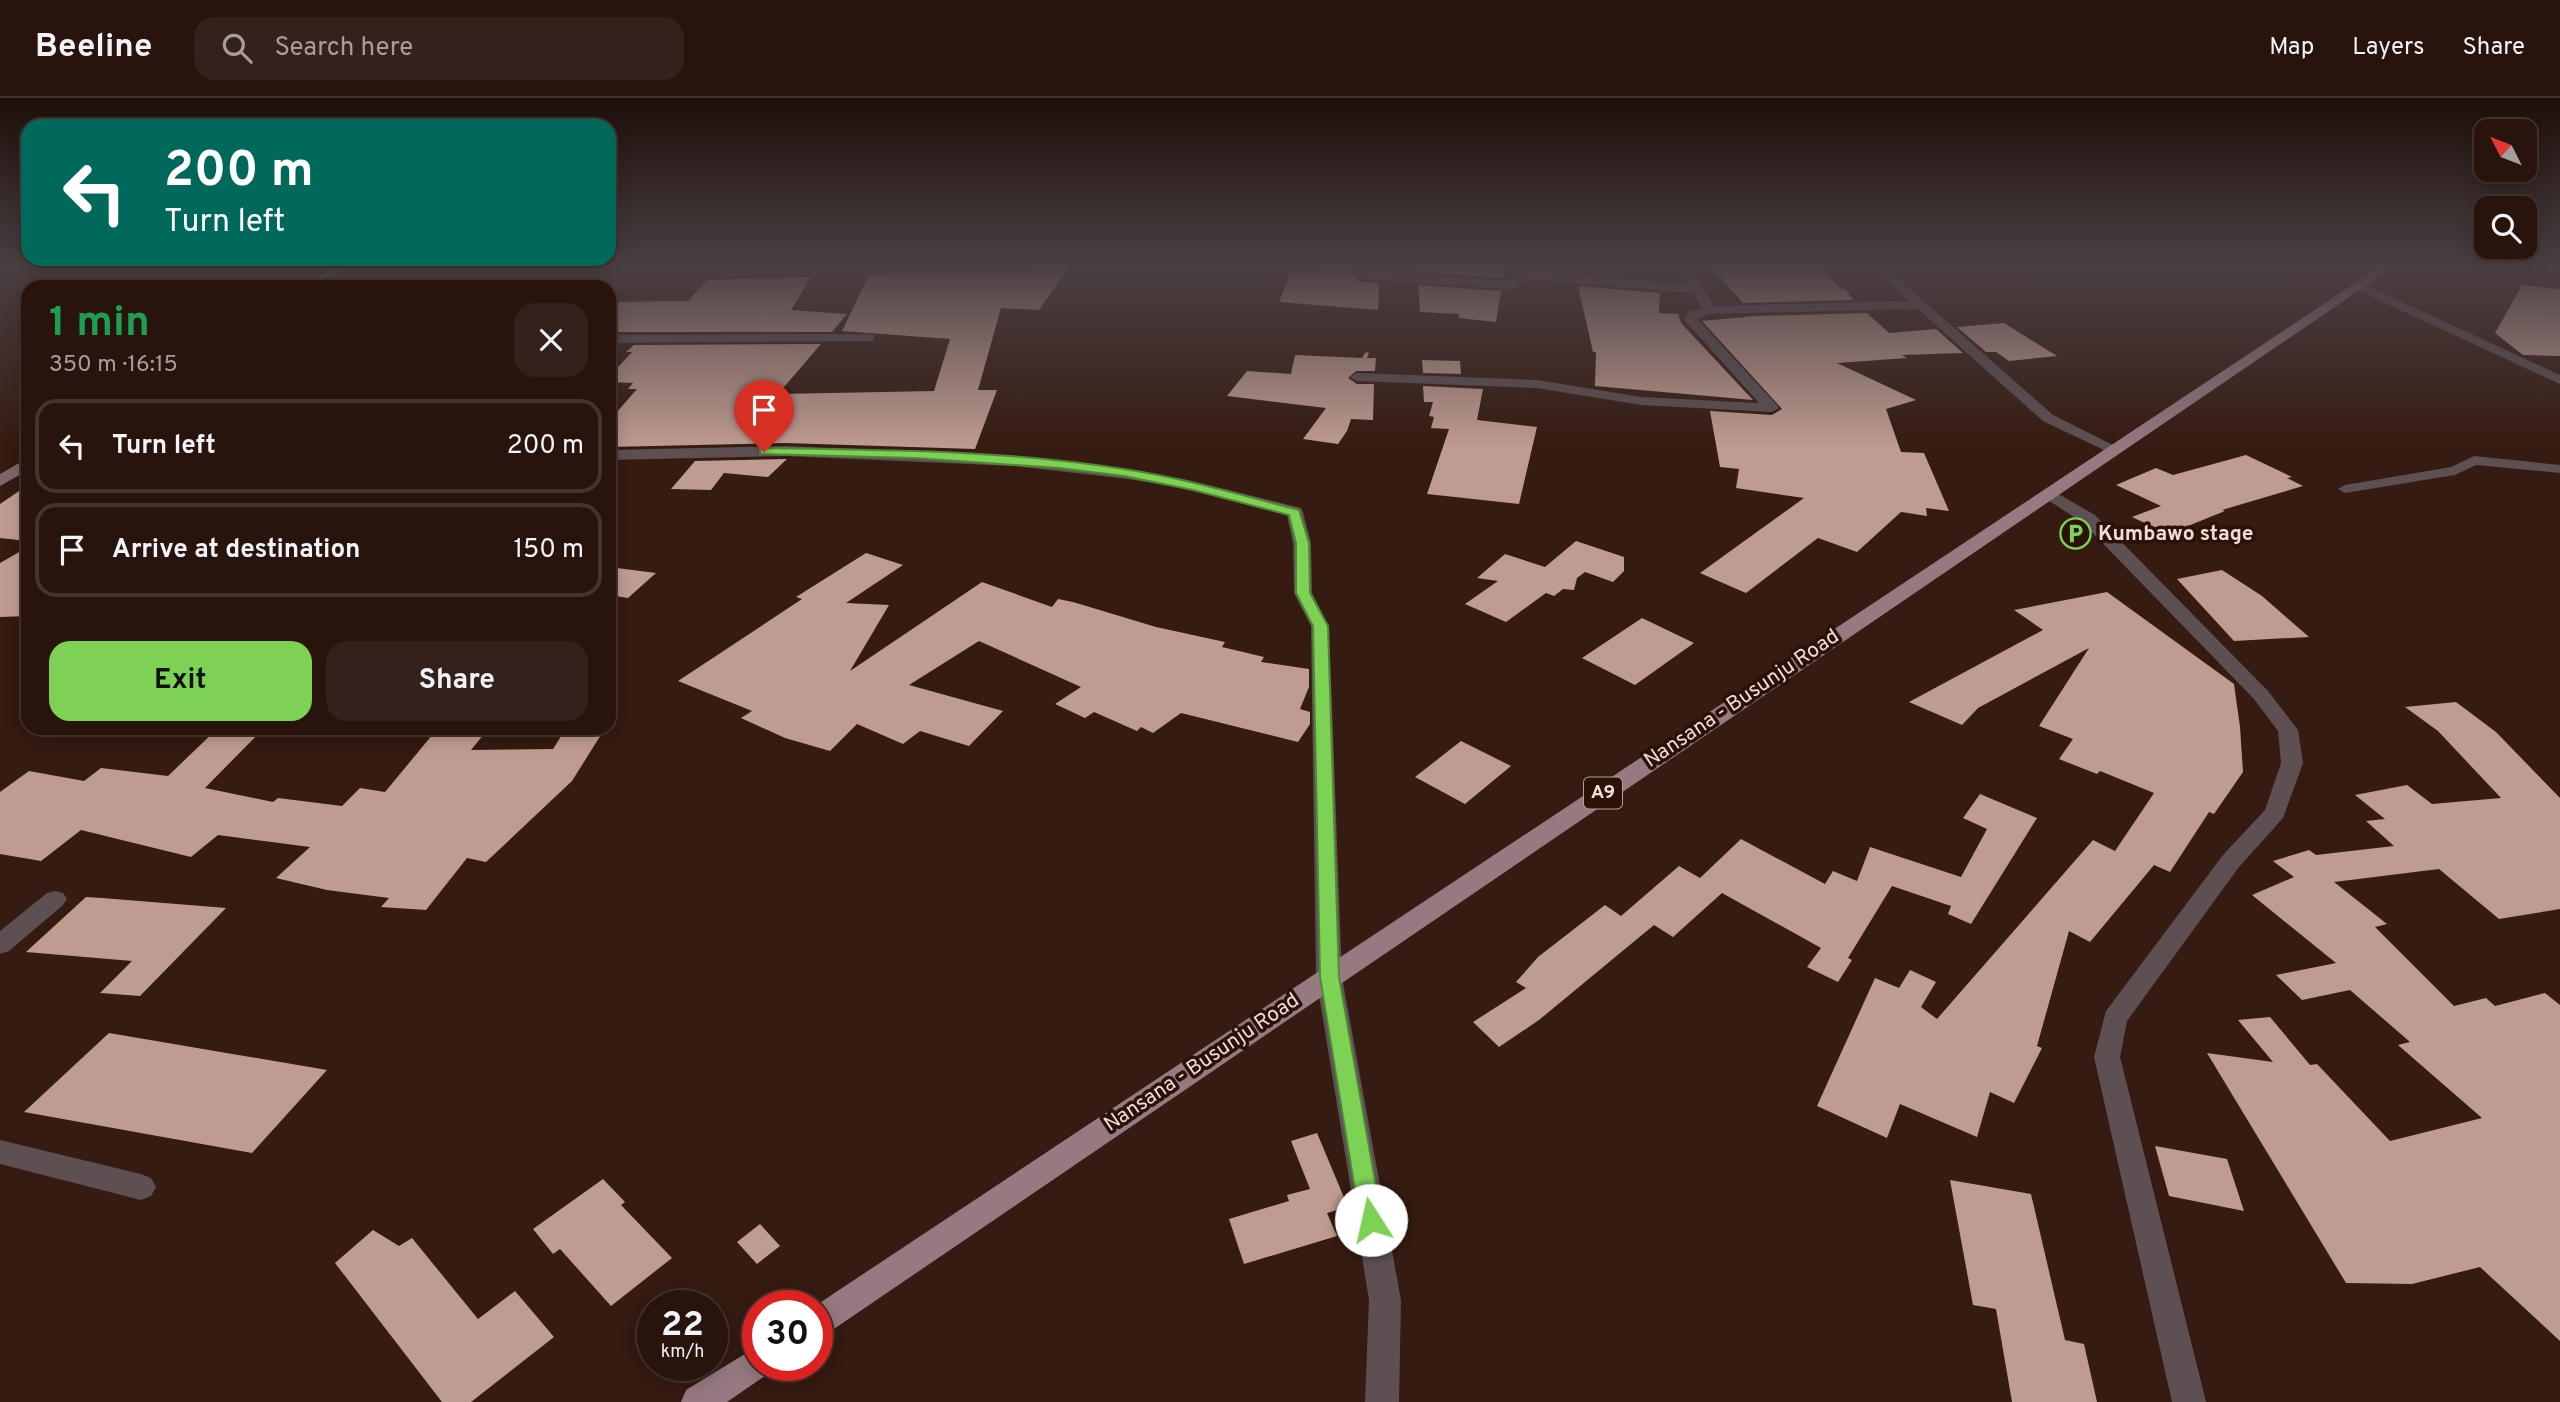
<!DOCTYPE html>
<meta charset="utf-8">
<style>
:root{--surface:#28140d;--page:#34211b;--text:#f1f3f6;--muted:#a59e9d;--line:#44332e;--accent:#7dd154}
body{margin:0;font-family:Overpass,sans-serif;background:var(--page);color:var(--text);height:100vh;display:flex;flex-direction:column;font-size:26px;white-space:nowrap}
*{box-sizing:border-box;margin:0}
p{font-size:23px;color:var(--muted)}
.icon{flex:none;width:38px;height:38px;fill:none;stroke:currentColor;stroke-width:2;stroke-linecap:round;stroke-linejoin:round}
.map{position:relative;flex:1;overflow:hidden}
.details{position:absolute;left:21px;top:182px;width:595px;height:455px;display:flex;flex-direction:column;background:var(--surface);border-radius:21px;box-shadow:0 4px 18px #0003,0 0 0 2px var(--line)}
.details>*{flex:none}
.top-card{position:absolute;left:21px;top:21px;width:595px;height:147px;border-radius:21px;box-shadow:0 4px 18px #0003,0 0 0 2px var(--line);background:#00695c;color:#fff;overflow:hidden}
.needle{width:46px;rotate:312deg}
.fabs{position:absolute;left:2474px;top:21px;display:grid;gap:14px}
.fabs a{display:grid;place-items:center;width:63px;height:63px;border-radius:14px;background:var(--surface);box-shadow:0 4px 18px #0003,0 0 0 2px var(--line);font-size:35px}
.speed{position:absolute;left:637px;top:1192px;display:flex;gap:14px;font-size:35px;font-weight:700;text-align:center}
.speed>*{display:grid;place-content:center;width:91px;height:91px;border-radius:50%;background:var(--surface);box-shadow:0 4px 18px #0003,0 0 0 2px var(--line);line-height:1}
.speed small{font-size:18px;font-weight:400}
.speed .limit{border:10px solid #d22;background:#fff;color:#111}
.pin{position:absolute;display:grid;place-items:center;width:60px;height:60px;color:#fff;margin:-72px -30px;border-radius:50% 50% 50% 0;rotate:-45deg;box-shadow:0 0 7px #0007}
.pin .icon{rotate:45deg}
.me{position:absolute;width:77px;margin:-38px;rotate:350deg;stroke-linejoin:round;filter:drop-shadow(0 0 5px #0008)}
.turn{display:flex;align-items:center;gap:24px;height:147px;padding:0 28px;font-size:32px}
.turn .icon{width:91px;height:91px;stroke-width:2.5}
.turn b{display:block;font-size:49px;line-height:60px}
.round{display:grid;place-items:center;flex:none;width:74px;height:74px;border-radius:21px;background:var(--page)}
.head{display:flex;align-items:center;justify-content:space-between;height:119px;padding:0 28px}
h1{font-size:42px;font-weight:700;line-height:52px;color:#1e9e55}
.button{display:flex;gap:14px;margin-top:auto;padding:14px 28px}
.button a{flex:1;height:80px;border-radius:21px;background:var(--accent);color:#111;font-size:28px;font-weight:700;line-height:80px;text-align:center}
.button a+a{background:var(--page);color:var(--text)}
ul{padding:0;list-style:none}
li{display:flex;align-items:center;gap:21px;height:94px;margin:0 14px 10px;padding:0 14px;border:4px solid var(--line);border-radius:21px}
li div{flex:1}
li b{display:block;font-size:26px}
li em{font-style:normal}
header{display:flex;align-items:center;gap:42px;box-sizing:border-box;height:98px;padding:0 35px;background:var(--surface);border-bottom:2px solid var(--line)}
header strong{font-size:33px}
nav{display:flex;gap:38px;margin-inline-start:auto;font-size:24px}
.search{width:490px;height:63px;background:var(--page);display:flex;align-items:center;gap:18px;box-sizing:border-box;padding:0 24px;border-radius:21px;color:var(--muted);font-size:26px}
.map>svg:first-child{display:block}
.building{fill:#bf9c91}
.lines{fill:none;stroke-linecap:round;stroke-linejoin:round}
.lane{fill:#5d4f52;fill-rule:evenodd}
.street{fill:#5d4f52;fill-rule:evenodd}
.secondary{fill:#7d676d;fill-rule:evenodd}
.primary{fill:#967981;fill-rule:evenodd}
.route{fill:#7dd154;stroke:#518837;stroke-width:2}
.labels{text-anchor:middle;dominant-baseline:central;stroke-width:7;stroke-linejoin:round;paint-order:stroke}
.shield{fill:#2a1208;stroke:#b4a098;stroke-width:2}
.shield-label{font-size:19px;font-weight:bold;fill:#efddd6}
.poi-label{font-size:21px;font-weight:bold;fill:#efddd6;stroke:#2a1208;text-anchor:start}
.street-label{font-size:21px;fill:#efddd6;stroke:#2a1208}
</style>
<header>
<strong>Beeline</strong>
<div class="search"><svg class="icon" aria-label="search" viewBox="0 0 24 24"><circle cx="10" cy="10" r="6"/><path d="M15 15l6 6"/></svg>Search here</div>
<nav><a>Map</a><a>Layers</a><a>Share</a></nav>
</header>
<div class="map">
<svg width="2560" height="1304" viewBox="0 0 2560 1304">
<rect width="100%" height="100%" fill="#351b11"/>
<g class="building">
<polygon points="1321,168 1380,168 1380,172 1360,170 1352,176 1360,184 1379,185 1378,212 1279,204 1291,173 1320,176"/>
<polygon points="1417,168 1505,168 1503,180 1418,174"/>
<polygon points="1710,168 1817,168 1841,191 1845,191 1853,202 1743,205"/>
<polygon points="1068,170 1039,212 1001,210 978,292 997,292 975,351 785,345 609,349 609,323 637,291 628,291 633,285 609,284 609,279 632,254 626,254 634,247 821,246 778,296 934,293 950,241 842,233 869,177 921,174 989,176 990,173"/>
<polygon points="811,179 791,212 847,216 832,234 609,234 609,204 688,203 707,182"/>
<polygon points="1418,187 1501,193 1496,224 1459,220 1459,216 1420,214"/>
<polygon points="2522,187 2560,191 2560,258 2523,257 2495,235"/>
<polygon points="1578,188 1660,195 1659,215 1678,216 1681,225 1753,302 1595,288 1596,254 1593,254"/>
<polygon points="1867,215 1889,235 1936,231 1963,255 1902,257 1907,260 1837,265 1916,302 1886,311 1901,354 1924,355 1949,413 1926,410 1927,418 1901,414 1857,454 1818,440 1746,495 1700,475 1804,400 1736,390 1739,371 1720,369 1710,313 1772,317 1782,311 1702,223 1755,218"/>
<polygon points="2004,225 2057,258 2009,263 1996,254 1986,254 1957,229"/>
<polygon points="1366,254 1369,255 1367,260 1376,260 1375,273 1356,273 1348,280 1357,286 1374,286 1373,322 1351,321 1347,333 1338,346 1303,341 1326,310 1227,298 1247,273 1291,276 1295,257 1362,260"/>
<polygon points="1422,262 1460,263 1461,276 1423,275"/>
<polygon points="1423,288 1483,291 1477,322 1537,329 1519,406 1427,396 1449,331 1431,330 1434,319 1429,318 1433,304 1424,304"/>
<polygon points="2246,357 2292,379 2287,380 2303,388 2222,412 2225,413 2168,436 2132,419 2161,408 2116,387 2156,370 2173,377"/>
<polygon points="787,361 768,379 724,375 711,392 671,391 695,363"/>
<polygon points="28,387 28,443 0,440 0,406"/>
<polygon points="1576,443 1624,459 1624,473 1613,484 1585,474 1577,480 1574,492 1563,491 1554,498 1546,495 1506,524 1465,506 1498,483 1477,480 1505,456 1545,469"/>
<polygon points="28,449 28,518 0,519 0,465"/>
<polygon points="866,455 903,467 846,505 889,507 850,573 982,484 1052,509 1058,501 1073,504 1156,529 1225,544 1222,549 1264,559 1261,564 1309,571 1309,589 1300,611 1310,614 1310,626 1298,644 1181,615 1153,635 1141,629 1137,633 1094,614 1085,620 1055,606 1081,589 979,543 909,587 1003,613 969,648 920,633 903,646 857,626 830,653 785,640 741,620 752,613 678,583 802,501 796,499"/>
<polygon points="609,469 656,475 628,500 609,497"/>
<polygon points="2222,472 2262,498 2309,539 2234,543 2177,481"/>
<polygon points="2107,494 2234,586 2240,629 2243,674 2214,716 2209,714 2170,774 2154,767 2090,844 2069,833 2037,948 2042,950 2014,1005 1990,994 1977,1039 1900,1006 1887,1040 1817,1008 1875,880 1899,890 1910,872 1936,884 1921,909 1937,921 2093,742 2115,753 2154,695 2100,673 2097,676 2059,661 2073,641 2039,628 2089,550 1978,610 1962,627 1909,604 2043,532 2014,512"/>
<polygon points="1642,520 1694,545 1635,587 1582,560"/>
<polygon points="2456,604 2496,634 2560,700 2560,811 2499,821 2439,771 2334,784 2387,826 2375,829 2454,908 2486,900 2495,908 2545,895 2560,907 2560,1243 2480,1169 2412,1186 2346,1185 2207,955 2273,964 2238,922 2270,919 2310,967 2317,966 2390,1043 2482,1020 2398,947 2410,944 2350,892 2302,902 2276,877 2336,865 2252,797 2294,779 2273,763 2309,752 2316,757 2394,748 2366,723 2385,721 2355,697 2407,687 2432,706 2501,700 2438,633 2405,609"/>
<polygon points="218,630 264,630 205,690 273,704 278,700 342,708 360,690 385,694 438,630 489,630 471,652 553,651 565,632 604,632 572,683 486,764 467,760 426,812 381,809 389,800 327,792 276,780 310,749 218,737 191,759 81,732 41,763 0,756 0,694 29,673 84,683 101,670 168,678"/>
<polygon points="1461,643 1511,668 1465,706 1415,679"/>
<polygon points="1980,696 2037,720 1971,826 1948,816 1951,808 1892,788 1848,860 1852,862 1838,884 1807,869 1821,850 1722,795 1673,839 1654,827 1539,922 1499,949 1473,924 1526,890 1516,884 1538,859 1605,807 1621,818 1679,768 1700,780 1741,741 1825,786 1833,773 1857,783 1870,749 1961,779 1987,731 1963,720"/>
<polygon points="86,799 102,800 226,810 140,898 100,895 132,863 26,854"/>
<polygon points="109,935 327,972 252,1055 24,1014"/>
<polygon points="1317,1035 1348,1109 1327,1115 1337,1138 1244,1166 1229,1121 1289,1103 1287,1097 1310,1091 1291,1043"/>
<polygon points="2155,1048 2227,1061 2244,1113 2169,1098"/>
<polygon points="603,1081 625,1104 621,1107 672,1160 611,1208 560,1151 553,1156 533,1131"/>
<polygon points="1950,1082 2031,1096 2065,1242 2084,1246 2097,1304 2012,1304 1996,1211 1973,1207"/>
<polygon points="760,1126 780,1148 757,1166 737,1144"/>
<polygon points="373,1132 399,1148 412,1140 478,1221 515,1193 554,1239 471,1304 442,1304 335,1165"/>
</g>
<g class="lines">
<polygon class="lane" points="2474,358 2560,367 2560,375 2476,367 2455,377 2345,395 2338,391 2345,387 2451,369"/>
<g class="street">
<polygon points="1676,168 1688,168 1714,208 1909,203 1871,168 1884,168 2053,317 2123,352 2115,357 2110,355 2043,323 1918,211 1710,216 1697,221 1777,307 1779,310 1772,314 1641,307 1537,290 1357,283 1350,279 1357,275 1537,282 1641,299 1759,305 1684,221 1689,213 1702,210 1693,195 1530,181 1513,191 1360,181 1354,177 1360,173 1511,183 1528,173 1688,187"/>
<polygon points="2359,184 2560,277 2560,286 2355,191 2355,185"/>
<polygon points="869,236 874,237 874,243 609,245 609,237"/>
<polygon points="785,348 957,355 1071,364 1184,381 1301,410 1303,414 1311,445 1312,495 1329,528 1342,879 1401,1202 1399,1304 1365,1304 1369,1202 1316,879 1311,528 1294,495 1293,445 1287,417 1184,390 1128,381 1014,368 785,358 609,362 609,352"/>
<polygon points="2048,390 2095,417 2268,593 2298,632 2303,665 2283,720 2239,769 2127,923 2120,959 2206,1304 2172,1304 2094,959 2106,913 2223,757 2265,712 2281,665 2278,633 2254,601 2083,425 2042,398 2040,395"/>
<polygon points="55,793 63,795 67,801 63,807 9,853 0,856 0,833 47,795"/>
<polygon points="0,1042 141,1076 151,1080 156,1089 151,1098 141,1102 0,1066"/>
</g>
<g class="secondary">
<polygon points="335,168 349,168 319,189 305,189"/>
<polygon points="28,360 28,372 0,388 0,376"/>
</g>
<g class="primary">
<polygon points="2381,168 2395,168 828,1235 817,1239 817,1208 815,1208"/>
<polygon points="758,1248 758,1267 773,1267 769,1275 727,1304 681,1304 686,1292"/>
</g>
</g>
<linearGradient id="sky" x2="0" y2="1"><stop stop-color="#1d0f09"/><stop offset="0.48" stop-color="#4b3f43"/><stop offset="1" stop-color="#4b3f43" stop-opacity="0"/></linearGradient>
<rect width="2560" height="351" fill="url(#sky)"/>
<path class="route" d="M764,350c120,2 241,2 360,21 59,9 117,26 175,41l10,33 1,50 18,33 11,351 43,243 -3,7 -8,3 -8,-3 -3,-7 -40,-243 -7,-351 -17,-33v-50l-7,-28 -96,-25 -69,-14 -65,-8 -144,-10 -155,-4v-5z"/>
<defs>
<symbol id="parking-ring" viewBox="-11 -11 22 22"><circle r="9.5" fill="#2a1208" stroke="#7dd154" stroke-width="1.5"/><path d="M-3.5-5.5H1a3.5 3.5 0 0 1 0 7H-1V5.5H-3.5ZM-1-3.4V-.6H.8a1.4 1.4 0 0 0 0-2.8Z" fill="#7dd154"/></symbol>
</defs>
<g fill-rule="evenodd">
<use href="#parking-ring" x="2058" y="418" width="35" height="35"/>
</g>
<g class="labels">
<rect class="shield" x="1584" y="679.5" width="38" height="31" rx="5"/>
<g class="shield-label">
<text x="1603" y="695">A9</text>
</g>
<g class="poi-label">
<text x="2098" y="436">Kumbawo stage</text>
</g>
<g class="street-label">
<text transform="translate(1742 601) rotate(-34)">Nansana - Busunju Road</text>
<text transform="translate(1202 965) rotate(-34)">Nansana - Busunju Road</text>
</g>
</g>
</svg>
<div class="fabs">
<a><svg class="needle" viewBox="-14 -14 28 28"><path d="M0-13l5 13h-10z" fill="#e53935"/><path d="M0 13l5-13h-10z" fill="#a59e9d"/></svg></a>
<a><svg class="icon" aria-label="search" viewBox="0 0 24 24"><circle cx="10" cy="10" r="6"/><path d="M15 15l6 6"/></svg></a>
</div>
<div class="speed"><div>22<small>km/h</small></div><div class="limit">30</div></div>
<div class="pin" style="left:764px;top:354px;background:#d93025"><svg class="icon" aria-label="arrive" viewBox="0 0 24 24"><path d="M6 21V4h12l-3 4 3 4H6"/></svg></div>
<svg class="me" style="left:1371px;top:1122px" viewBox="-20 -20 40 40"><circle r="19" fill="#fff"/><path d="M0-13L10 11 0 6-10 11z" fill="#7dd154"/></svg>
<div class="top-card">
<div class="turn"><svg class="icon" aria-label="left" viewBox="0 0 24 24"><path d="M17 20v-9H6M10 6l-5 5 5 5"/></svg><div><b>200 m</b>Turn left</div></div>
</div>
<section class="details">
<div class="head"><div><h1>1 min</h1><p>350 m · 16:15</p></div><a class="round"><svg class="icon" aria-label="close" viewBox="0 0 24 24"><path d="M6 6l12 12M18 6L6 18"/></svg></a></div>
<ul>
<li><svg class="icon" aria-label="left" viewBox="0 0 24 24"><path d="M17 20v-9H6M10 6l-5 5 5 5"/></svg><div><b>Turn left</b></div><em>200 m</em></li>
<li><svg class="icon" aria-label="arrive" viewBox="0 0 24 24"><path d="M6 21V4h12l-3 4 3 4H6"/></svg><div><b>Arrive at destination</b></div><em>150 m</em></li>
</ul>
<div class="button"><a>Exit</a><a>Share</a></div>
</section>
</div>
